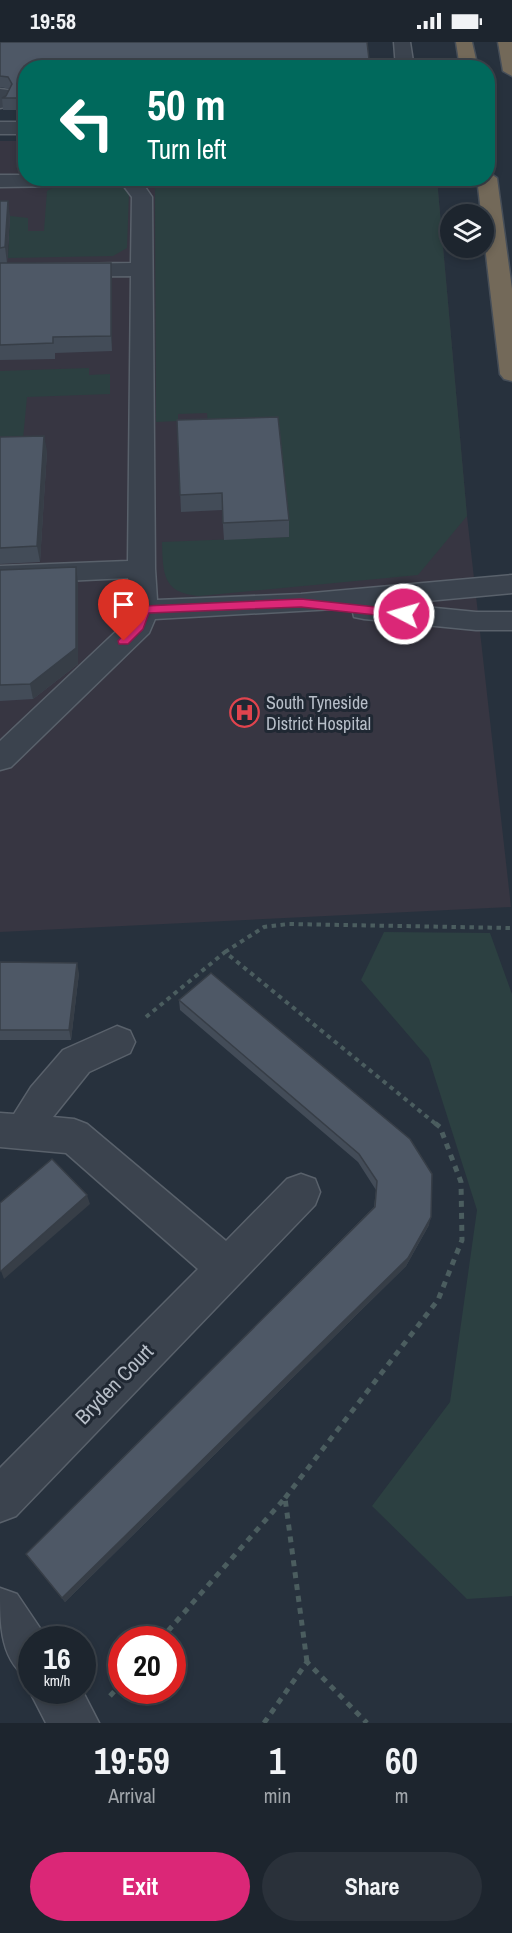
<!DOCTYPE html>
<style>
:root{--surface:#1d252e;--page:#2a313a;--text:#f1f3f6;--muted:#a0a5aa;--line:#3b424a;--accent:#db2777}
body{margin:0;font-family:"Archivo Narrow",sans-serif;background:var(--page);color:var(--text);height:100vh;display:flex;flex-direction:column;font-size:22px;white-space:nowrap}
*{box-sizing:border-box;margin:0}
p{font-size:20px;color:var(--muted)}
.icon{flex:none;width:33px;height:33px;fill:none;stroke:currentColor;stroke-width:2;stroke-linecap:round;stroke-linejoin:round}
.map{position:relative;height:1681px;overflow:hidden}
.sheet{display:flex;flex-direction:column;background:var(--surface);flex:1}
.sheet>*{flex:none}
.hud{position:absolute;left:18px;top:18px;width:477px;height:126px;border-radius:24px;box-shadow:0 3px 9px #0003,0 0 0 2px var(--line);background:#00695c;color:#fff;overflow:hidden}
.buttons{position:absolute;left:440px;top:162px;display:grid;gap:12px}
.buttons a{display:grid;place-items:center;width:54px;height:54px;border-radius:50%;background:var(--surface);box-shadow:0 3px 9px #0003,0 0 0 2px var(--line);font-size:30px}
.speed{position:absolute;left:18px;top:1584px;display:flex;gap:12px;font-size:30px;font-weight:700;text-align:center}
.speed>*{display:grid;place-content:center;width:78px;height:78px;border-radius:50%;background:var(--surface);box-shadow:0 3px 9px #0003,0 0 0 2px var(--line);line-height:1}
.speed small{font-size:15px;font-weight:400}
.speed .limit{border:9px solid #d22;background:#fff;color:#111}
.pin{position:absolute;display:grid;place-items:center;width:51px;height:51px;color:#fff;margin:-62px -26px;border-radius:50% 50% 50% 0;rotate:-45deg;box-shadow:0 0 6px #0007}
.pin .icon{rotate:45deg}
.me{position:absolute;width:66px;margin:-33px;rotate:276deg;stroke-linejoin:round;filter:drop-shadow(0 0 4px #0008)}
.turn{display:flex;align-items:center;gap:21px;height:126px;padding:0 30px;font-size:27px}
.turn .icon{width:78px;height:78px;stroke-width:2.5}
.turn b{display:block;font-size:42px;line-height:51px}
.eta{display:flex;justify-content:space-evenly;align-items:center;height:102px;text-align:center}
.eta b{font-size:36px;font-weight:700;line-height:42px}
.cta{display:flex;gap:12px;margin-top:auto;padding:12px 30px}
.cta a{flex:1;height:69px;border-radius:36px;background:var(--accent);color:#fff;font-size:24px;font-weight:700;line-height:69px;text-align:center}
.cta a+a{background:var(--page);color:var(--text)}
.status{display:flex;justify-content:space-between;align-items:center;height:42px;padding:0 30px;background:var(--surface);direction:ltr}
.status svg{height:16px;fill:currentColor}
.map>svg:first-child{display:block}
.medical{fill:#373642}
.green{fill:#2c4041}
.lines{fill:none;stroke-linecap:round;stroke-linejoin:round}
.minor-casing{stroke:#59616b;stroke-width:3}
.highway-casing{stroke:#464e58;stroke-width:3}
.path-far1{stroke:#4b5d5f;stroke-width:4;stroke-dasharray:4.5 4.5;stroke-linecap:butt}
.path{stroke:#4b5d5f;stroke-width:5;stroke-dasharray:6 6;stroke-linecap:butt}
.minor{fill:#3b434e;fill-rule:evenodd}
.highway{fill:#736959;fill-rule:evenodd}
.wall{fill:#434c58}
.shaded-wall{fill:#373e47}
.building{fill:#4e5866;stroke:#373e47;stroke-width:1.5}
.route{fill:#db2777;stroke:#8e194d;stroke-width:1.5}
.labels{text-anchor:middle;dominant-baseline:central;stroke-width:6;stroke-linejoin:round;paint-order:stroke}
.poi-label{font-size:18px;fill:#b7bec8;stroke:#202833;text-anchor:start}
.near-street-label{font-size:21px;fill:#b7bec8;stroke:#202833}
</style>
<div class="status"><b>19:58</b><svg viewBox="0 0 49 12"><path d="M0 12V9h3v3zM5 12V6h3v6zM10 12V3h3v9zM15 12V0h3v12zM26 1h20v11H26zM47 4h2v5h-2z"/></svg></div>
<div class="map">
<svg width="512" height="1681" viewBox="0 0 512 1681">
<rect width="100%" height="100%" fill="#27313d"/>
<polygon class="medical" points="0,99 25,99 26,136 437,137 467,474 511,865 0,890"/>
<g class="green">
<path d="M139,137h298l30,337 -49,59 -219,21c-37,-3 -36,-23 -37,-54l127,-5 -80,-101 -2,-23 -29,1v7l-22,1 -1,-234z"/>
<polygon points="113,140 124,143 129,149 127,206 113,214 8,216 10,174 28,176 28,189 44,189 47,149 61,141"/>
<polygon points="89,326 89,333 110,332 110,352 27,355 23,397 0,398 0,329"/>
<polygon points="384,890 490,891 512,952 512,1554 467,1557 372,1464 450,1360 477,1168 429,1017 361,938"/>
</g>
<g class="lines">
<defs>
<g id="minor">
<polygon points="394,0 410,0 414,26 396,26"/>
<polygon points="0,47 8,48 11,52 6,65 0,66"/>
<rect x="0" y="80" width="26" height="12"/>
<polygon points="0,133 26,133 26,136 139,136 152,155 155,527 157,558 301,552 512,533 512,551 395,562 476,570 512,570 512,588 476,588 364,577 354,575 352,566 155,577 149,591 11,725 0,728 0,699 126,580 130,568 128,536 0,542 0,524 128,519 131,234 0,235 0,223 131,221 132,155 123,143 0,145"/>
<polygon points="117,984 130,989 135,1000 130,1011 89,1030 53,1075 74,1077 87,1082 226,1199 287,1137 301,1132 315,1137 320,1150 315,1163 16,1474 0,1480 0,1426 198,1227 66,1111 0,1105 0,1071 14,1072 31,1045 63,1008"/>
<path d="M0,1546l17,6 31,46h-16v41c-32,-18 -32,-55 -32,-93z"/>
<polygon points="32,1641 32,1648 82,1648 99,1681 46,1681 29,1648"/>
</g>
<g id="highway">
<polygon points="456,0 472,0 478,26 460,26"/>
<polygon points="498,0 512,0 512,34 503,29"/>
<polygon points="488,130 497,136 512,247 512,339 504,337 500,332 477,136 488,136"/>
</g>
</defs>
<use href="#minor" class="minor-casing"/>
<use href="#highway" class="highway-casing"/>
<g class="path-far1">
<polyline points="225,910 264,885 288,882 512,886"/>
<polyline points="146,975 225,910 437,1083"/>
</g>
<g class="path">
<polyline points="285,1456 438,1258 462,1198 461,1140 440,1085 435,1081"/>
<polyline points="160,1598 285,1456 307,1620"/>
<polyline points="110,1654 122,1641"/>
<polyline points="264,1681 307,1620 367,1681"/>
</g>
<use href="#minor" class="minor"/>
<use href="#highway" class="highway"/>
</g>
<g class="wall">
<polygon points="0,0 26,26 26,68 3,68 2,56 6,54 10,47 0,45"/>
<polygon points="0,159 10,174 7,221 0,221 111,221 112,236 112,309 55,311 55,317 0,318"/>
<polygon points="177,378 289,478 289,495 224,498 222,468 181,470"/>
<polygon points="0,395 47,409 40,520 0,522"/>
<polygon points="0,528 78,541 78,622 33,657 0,659"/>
<polygon points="0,920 79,931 71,998 0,998"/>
<polygon points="211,931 429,1183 406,1224 65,1560 26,1512 374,1165 376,1148 358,1120 180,968 179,958"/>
</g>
<g class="shaded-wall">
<polygon points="8,159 10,174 7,221 5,205"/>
<polygon points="111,221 112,236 112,309 111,294"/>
<polygon points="44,394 47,409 40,520 37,504"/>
<polygon points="76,525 78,541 78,622 33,657 30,642"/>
<polygon points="77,921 79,931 71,998 69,988"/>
<polygon points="87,1153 90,1162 4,1237 1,1229"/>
<polygon points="431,1175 429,1183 406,1224 65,1560 62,1556"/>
</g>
<g class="building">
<polygon points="0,0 367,0 370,26 26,26 26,56 2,56 6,54 12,42 8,35 0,34"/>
<polygon points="0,159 8,159 5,205 0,206"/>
<polygon points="0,221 111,221 111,294 53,295 53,301 0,303"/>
<polygon points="278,375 289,478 223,481 222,451 180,453 177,378"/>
<polygon points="44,394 37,504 0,506 0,395"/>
<polygon points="76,525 76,606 30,642 0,643 0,528"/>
<polygon points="0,920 77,921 69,988 0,988"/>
<polygon points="211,931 410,1097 432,1132 431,1175 408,1216 62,1556 26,1512 375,1165 377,1139 359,1112 179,958"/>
<polygon points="52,1117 87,1153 1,1229 0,1228 0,1161"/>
</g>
<polygon class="route" points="301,557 404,568 410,572 404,576 301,565 149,571 143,587 128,602 119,602 118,599 134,582 139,568 144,564"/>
<defs>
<symbol id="hospital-ring" viewBox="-11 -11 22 22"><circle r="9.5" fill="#202833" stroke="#e0444e" stroke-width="1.5"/><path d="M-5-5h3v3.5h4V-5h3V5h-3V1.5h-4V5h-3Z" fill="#e0444e"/></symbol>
</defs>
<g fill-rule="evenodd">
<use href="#hospital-ring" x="228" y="654" width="33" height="33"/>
</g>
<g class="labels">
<g class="poi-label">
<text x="266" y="660">South Tyneside<tspan x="266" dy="21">District Hospital</tspan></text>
</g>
<g class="near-street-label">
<text transform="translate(114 1342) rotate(-46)">Bryden Court</text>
</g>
</g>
</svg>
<div class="buttons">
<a><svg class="icon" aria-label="layers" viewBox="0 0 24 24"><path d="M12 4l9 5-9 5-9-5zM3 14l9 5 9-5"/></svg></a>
</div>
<div class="speed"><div>16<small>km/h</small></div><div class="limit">20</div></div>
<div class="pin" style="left:124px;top:599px;background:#d93025"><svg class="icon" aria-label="arrive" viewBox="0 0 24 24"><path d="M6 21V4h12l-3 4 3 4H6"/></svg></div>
<svg class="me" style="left:404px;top:572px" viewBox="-20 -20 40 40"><circle r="17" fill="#db2777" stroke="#fff" stroke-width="3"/><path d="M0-11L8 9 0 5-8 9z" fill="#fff"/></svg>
<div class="hud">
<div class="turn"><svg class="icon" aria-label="left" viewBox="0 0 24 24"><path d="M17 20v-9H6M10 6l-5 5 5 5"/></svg><div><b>50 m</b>Turn left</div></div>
</div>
</div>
<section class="sheet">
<div class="eta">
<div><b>19:59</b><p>Arrival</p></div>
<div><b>1</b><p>min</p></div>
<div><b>60</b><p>m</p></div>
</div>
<div class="cta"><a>Exit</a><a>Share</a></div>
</section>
